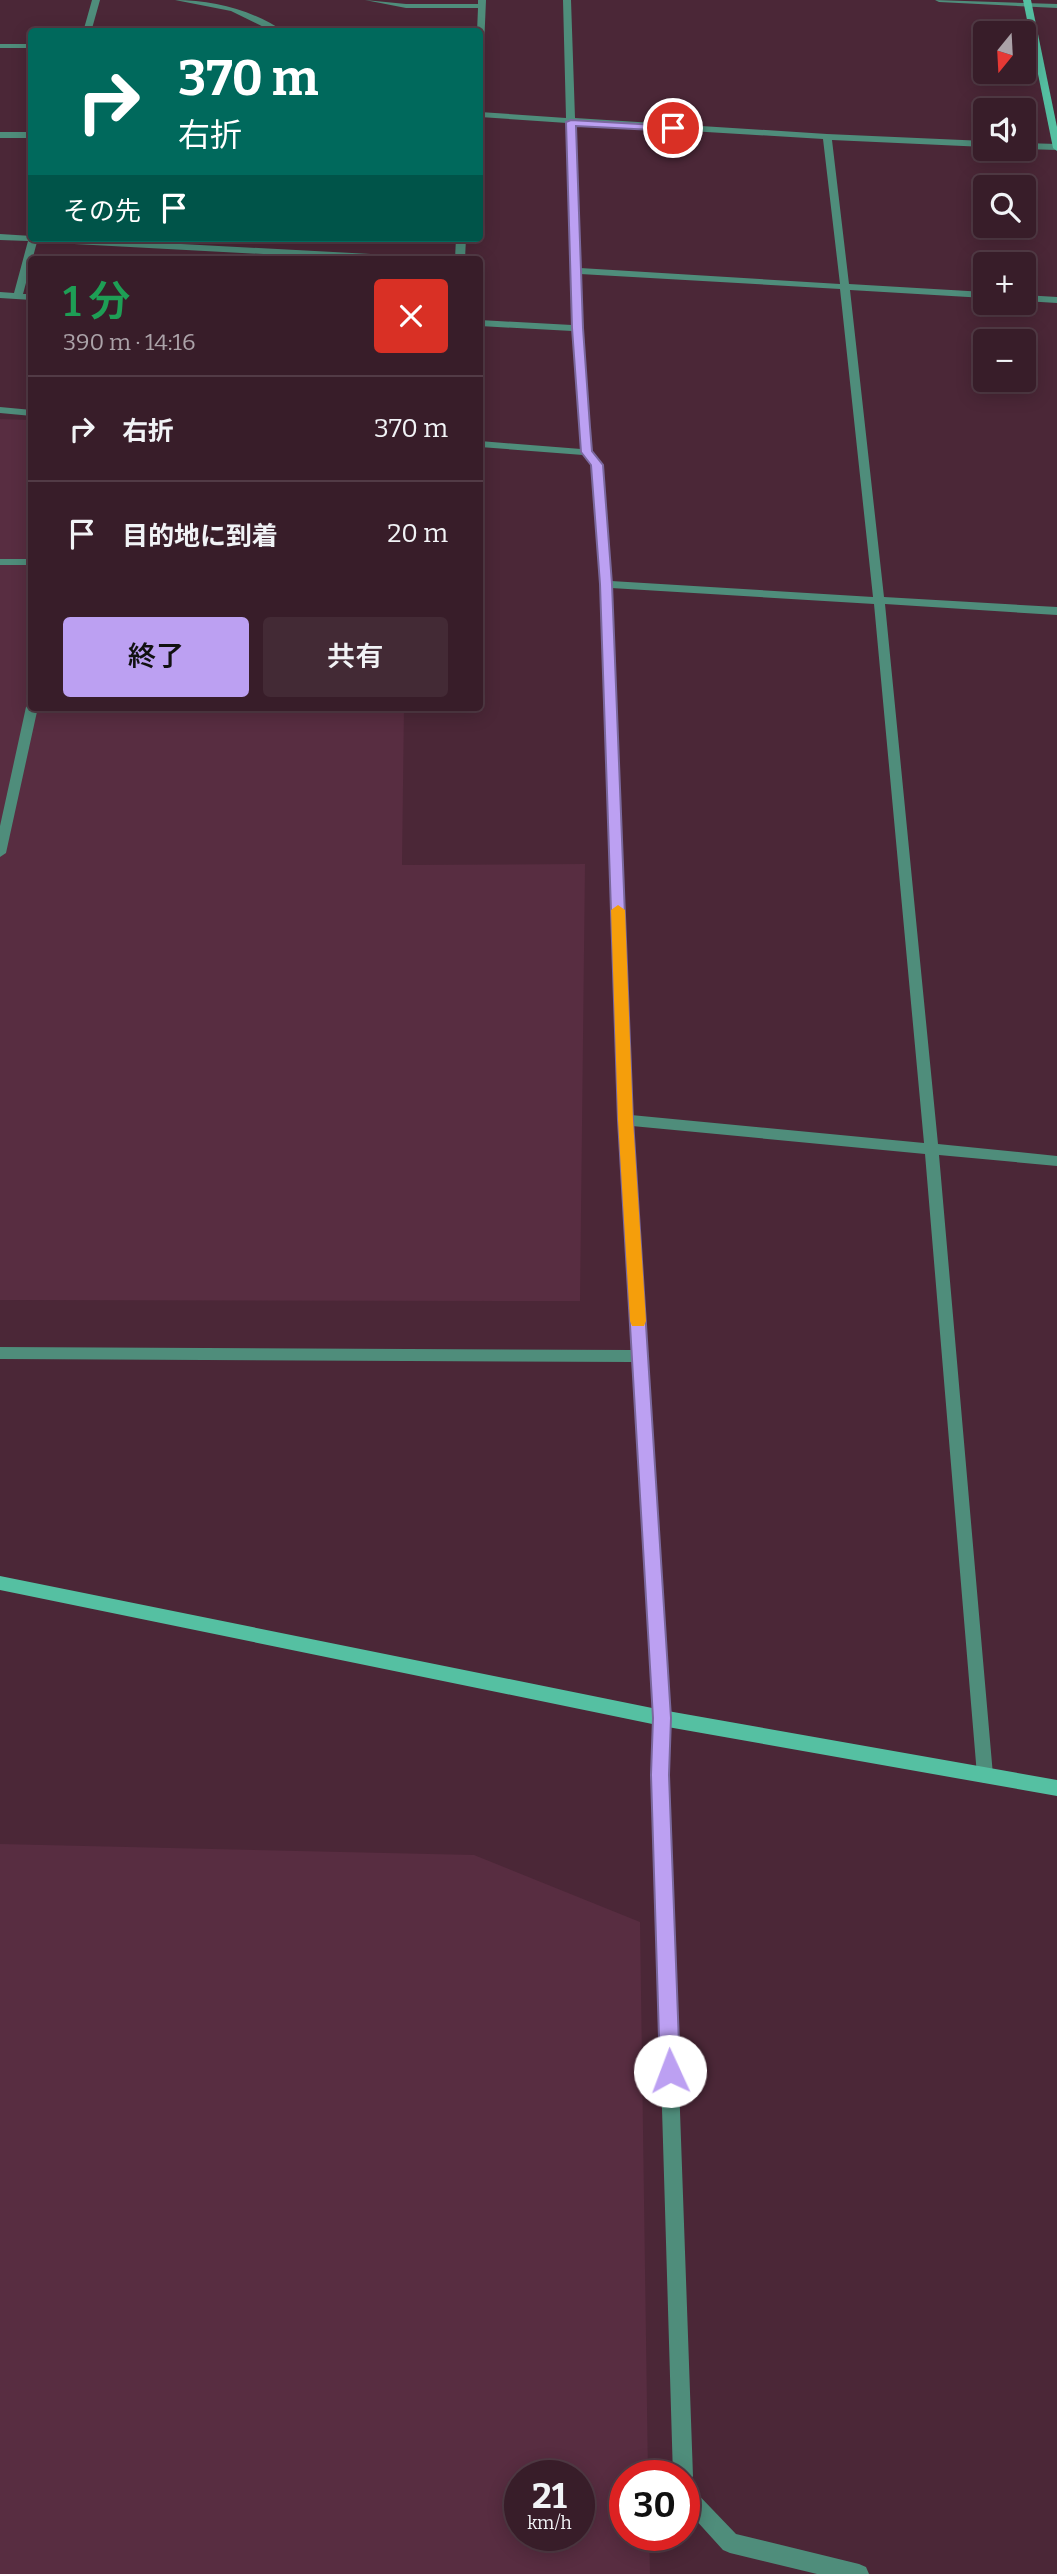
<!DOCTYPE html>
<html lang="ja">
<meta charset="utf-8">
<style>
:root{--surface:#381d29;--page:#432a35;--text:#f1f3f6;--muted:#aba2a8;--line:#523b46;--accent:#bca0f2}
body{margin:0;font-family:Bitter,"Noto Sans JP",serif;background:var(--page);color:var(--text);height:100vh;display:flex;flex-direction:column;font-size:26px;white-space:nowrap}
*{box-sizing:border-box;margin:0}
p{font-size:23px;color:var(--muted)}
.icon{flex:none;width:38px;height:38px;fill:none;stroke:currentColor;stroke-width:2;stroke-linecap:round;stroke-linejoin:round}
.map{position:relative;flex:1;overflow:hidden}
.panel{position:absolute;left:28px;top:256px;width:455px;height:455px;display:flex;flex-direction:column;background:var(--surface);border-radius:7px;box-shadow:0 4px 18px #0003,0 0 0 2px var(--line)}
.panel>*{flex:none}
.guide{position:absolute;left:28px;top:28px;width:455px;height:214px;border-radius:7px;box-shadow:0 4px 18px #0003,0 0 0 2px var(--line);background:#00695c;color:#fff;overflow:hidden}
.needle{width:46px;rotate:198deg}
.buttons{position:absolute;left:973px;top:21px;display:grid;gap:14px}
.buttons a{display:grid;place-items:center;width:63px;height:63px;border-radius:7px;background:var(--surface);box-shadow:0 4px 18px #0003,0 0 0 2px var(--line);font-size:35px}
.speed{position:absolute;left:504px;top:2460px;display:flex;gap:14px;font-size:35px;font-weight:700;text-align:center}
.speed>*{display:grid;place-content:center;width:91px;height:91px;border-radius:50%;background:var(--surface);box-shadow:0 4px 18px #0003,0 0 0 2px var(--line);line-height:1}
.speed small{font-size:18px;font-weight:400}
.speed .limit{border:10px solid #d22;background:#fff;color:#111}
.pin{position:absolute;display:grid;place-items:center;width:60px;height:60px;color:#fff;margin:-30px;border:4px solid #fff;border-radius:50%;box-shadow:0 2px 7px #0007}
.me{position:absolute;width:77px;margin:-38px;rotate:358deg;stroke-linejoin:round;filter:drop-shadow(0 0 5px #0008)}
.turn{display:flex;align-items:center;gap:24px;height:147px;padding:0 35px;font-size:32px}
.turn .icon{width:91px;height:91px;stroke-width:2.5}
.turn b{display:block;font-size:49px;line-height:60px}
.then{display:flex;align-items:center;height:66px;padding:0 35px;background:#0003;gap:14px;font-size:26px}
.round{display:grid;place-items:center;flex:none;width:74px;height:74px;border-radius:7px;background:var(--page)}
.head{display:flex;align-items:center;justify-content:space-between;height:119px;padding:0 35px}
h1{font-size:42px;font-weight:600;line-height:52px;color:#1e9e55}
.action{display:flex;gap:14px;margin-top:auto;padding:14px 35px}
.action a{flex:1;height:80px;border-radius:7px;background:var(--accent);color:#111;font-size:28px;font-weight:600;line-height:80px;text-align:center}
.action a+a{background:var(--page);color:var(--text)}
ul{padding:0;list-style:none}
li{display:flex;align-items:center;gap:21px;height:105px;padding:0 35px;border-top:2px solid var(--line)}
li div{flex:1}
li b{display:block;font-size:26px}
li em{font-style:normal}
.map>svg:first-child{display:block}
.built{fill:#582d41;fill-rule:evenodd}
.lines{fill:none;stroke-linecap:round;stroke-linejoin:round}
.lane{fill:#4f8d7b;fill-rule:evenodd}
.street{fill:#4f8d7b;fill-rule:evenodd}
.secondary{fill:#55c0a2;fill-rule:evenodd}
.route{fill:#bca0f2;stroke:#7a689d;stroke-width:2}
.slow{fill:#f59e0b}
</style>
<div class="map">
<svg width="1057" height="2574" viewBox="0 0 1057 2574">
<rect width="100%" height="100%" fill="#4b2737"/>
<g class="built">
<polygon points="0,419 31,420 32,707 404,707 402,865 585,864 580,1301 0,1300"/>
<path d="M0,1844l474,11 166,67 8,554h-23v60h24l1,38h-650zM520,2476h59v60h-59z"/>
</g>
<g class="lines">
<g class="lane">
<rect x="0" y="559" width="32" height="6"/>
<polygon points="32,703 32,707 38,707 6,853 0,857 0,826 26,707"/>
</g>
<g class="street">
<polygon points="92,0 100,0 91,32 83,32"/>
<path d="M175,0c39,0 77,10 110,32h-11l-43,-21z"/>
<polygon points="365,0 406,4 478,4 478,0 486,0 484,47 480,49 480,32 477,32 478,8 406,8"/>
<path d="M563,0h8l4,118 252,16 158,7v6l-153,-7 17,144 136,8v6l-135,-8 34,307 173,10v8l-172,-11 53,540 119,12v10l-118,-11 54,620 -2,6 -6,2 -6,-2 -2,-6 -52,-621 -293,-28 38,592 -2,57 25,701 -5,8 48,50 123,30 7,3 3,7h-52l-87,-21 -7,-3 -39,-43v-31h-11l-21,-701 2,-57 -21,-356 -633,-3v-12l632,3 -14,-230 -17,-536 -9,-119 -9,-10 -103,-8v-6l101,8 -9,-118 -92,-5v-6l92,5 -5,-202 -87,-6v-5l86,6zM575,124l248,15 17,145 -260,-16zM580,274l260,15 33,308 -262,-16 -9,-116 -11,-13zM611,588l263,16 50,539 -293,-28z"/>
<polygon points="935,0 1057,4 1057,8 939,2"/>
<rect x="0" y="44" width="32" height="4"/>
<rect x="0" y="132" width="32" height="6"/>
<polygon points="1024,143 1057,144 1057,150 1024,149"/>
<polygon points="0,234 32,236 32,238 69,238 408,256 413,259 357,259 37,242 23,294 32,294 32,300 0,298 0,292 14,293 28,241 0,240"/>
<polygon points="456,238 466,238 465,259 455,259"/>
<polygon points="1024,295 1057,297 1057,303 1024,301"/>
<polygon points="0,407 32,410 32,416 0,413"/>
</g>
<g class="secondary">
<polygon points="1023,0 1031,0 1057,127 1057,151 1053,148"/>
<polygon points="0,1576 662,1710 1057,1780 1057,1796 662,1726 0,1590"/>
</g>
</g>
<polygon class="route" points="571,120 673,126 678,128 673,131 576,126 583,328 590,427 592,451 603,465 612,584 633,1120 671,1718 669,1775 680,2071 677,2079 670,2082 663,2079 660,2071 651,1775 653,1718 618,1120 600,584 591,465 581,452 572,328 566,122"/>
<polygon class="slow" points="618,905 625,910 633,1120 646,1321 644,1326 632,1326 630,1321 618,1120 611,910"/>
</svg>
<div class="buttons">
<a><svg class="needle" viewBox="-14 -14 28 28"><path d="M0-13l5 13h-10z" fill="#e53935"/><path d="M0 13l5-13h-10z" fill="#aba2a8"/></svg></a>
<a><svg class="icon" aria-label="sound" viewBox="0 0 24 24"><path d="M4 9h4l5-4v14l-5-4H4zM17 9q2 3 0 6"/></svg></a>
<a><svg class="icon" aria-label="search" viewBox="0 0 24 24"><circle cx="10" cy="10" r="6"/><path d="M15 15l6 6"/></svg></a>
<a>+</a>
<a>−</a>
</div>
<div class="speed"><div>21<small>km/h</small></div><div class="limit">30</div></div>
<div class="pin" style="left:673px;top:128px;background:#d93025"><svg class="icon" aria-label="arrive" viewBox="0 0 24 24"><path d="M6 21V4h12l-3 4 3 4H6"/></svg></div>
<svg class="me" style="left:670px;top:2071px" viewBox="-20 -20 40 40"><circle r="19" fill="#fff"/><path d="M0-13L10 11 0 6-10 11z" fill="#bca0f2"/></svg>
<div class="guide">
<div class="turn"><svg class="icon" aria-label="right" viewBox="0 0 24 24"><path d="M7 20v-9h11M14 6l5 5-5 5"/></svg><div><b>370 m</b>右折</div></div>
<div class="then">その先<svg class="icon" aria-label="arrive" viewBox="0 0 24 24"><path d="M6 21V4h12l-3 4 3 4H6"/></svg></div>
</div>
<section class="panel">
<div class="head"><div><h1>1 分</h1><p>390 m · 14:16</p></div><a class="round" style="background:#d93025;color:#fff"><svg class="icon" aria-label="close" viewBox="0 0 24 24"><path d="M6 6l12 12M18 6L6 18"/></svg></a></div>
<ul>
<li><svg class="icon" aria-label="right" viewBox="0 0 24 24"><path d="M7 20v-9h11M14 6l5 5-5 5"/></svg><div><b>右折</b></div><em>370 m</em></li>
<li><svg class="icon" aria-label="arrive" viewBox="0 0 24 24"><path d="M6 21V4h12l-3 4 3 4H6"/></svg><div><b>目的地に到着</b></div><em>20 m</em></li>
</ul>
<div class="action"><a>終了</a><a>共有</a></div>
</section>
</div>
